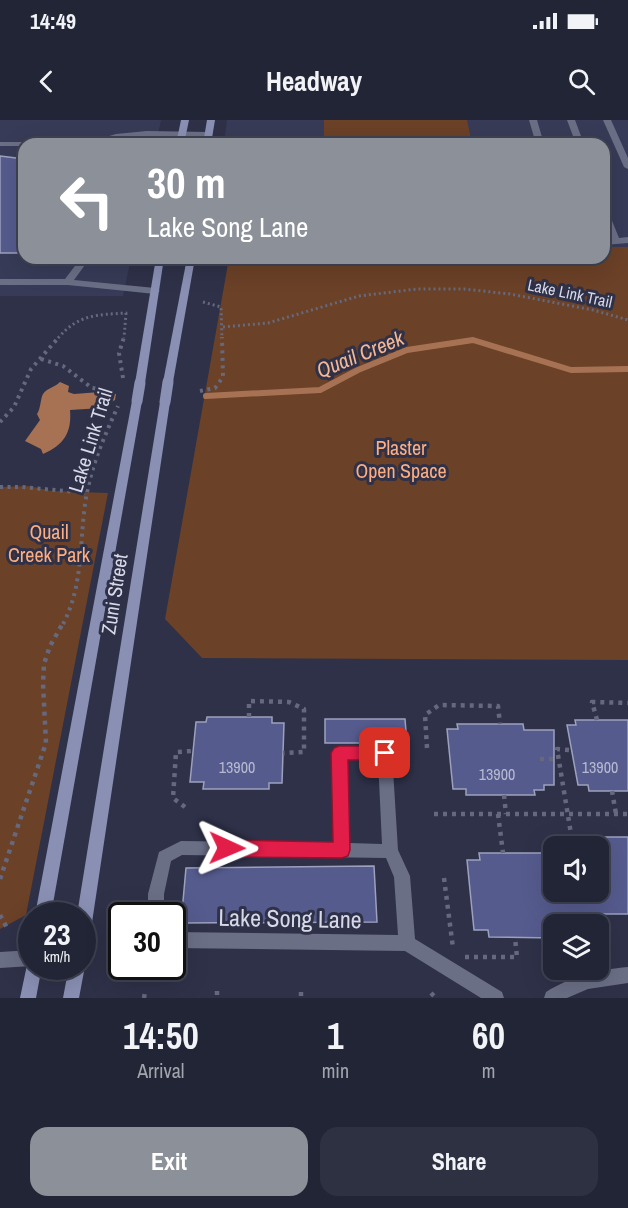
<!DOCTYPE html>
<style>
:root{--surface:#222536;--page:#2e3142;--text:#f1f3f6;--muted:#a2a5ad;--line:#3f4251;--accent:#8c9099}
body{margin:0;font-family:"Archivo Narrow",sans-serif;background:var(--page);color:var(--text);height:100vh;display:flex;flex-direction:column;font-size:22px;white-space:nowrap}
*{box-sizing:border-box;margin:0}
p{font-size:20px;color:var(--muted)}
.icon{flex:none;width:33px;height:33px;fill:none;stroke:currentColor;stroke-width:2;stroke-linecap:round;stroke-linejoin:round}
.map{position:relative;height:878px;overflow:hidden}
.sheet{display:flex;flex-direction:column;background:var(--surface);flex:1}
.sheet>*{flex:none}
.hud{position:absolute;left:18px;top:18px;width:592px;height:126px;border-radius:18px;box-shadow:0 6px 24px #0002,0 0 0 2px var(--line);background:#8c9099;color:#fff;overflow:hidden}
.fabs{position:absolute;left:543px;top:716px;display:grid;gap:12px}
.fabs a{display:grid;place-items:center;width:66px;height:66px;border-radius:12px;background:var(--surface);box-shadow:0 6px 24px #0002,0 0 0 2px var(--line);font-size:30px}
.speed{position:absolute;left:18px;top:782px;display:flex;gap:12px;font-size:30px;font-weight:700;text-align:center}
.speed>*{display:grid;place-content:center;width:78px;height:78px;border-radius:50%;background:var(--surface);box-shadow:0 6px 24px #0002,0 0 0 2px var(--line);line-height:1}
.speed small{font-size:15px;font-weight:400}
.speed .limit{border:3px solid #111;border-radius:9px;background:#fff;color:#111}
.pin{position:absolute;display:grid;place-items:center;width:51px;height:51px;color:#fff;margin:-26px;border-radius:12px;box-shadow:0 3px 9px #0006}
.me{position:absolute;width:66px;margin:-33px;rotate:91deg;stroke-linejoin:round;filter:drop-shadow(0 0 4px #0008)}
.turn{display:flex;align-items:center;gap:21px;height:126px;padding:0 30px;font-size:27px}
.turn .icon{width:78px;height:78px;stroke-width:2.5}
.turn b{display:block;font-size:42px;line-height:51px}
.eta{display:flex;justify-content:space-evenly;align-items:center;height:102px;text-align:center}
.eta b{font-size:36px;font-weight:800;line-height:42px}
.primary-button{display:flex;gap:12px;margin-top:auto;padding:12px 30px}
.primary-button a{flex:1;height:69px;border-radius:18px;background:var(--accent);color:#fff;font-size:24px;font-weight:800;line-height:69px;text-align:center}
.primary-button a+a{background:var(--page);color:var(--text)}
.status{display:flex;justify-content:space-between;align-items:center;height:42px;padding:0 30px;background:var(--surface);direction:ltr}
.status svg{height:16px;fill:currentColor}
header{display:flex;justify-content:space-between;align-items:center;height:78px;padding:0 30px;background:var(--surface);font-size:27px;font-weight:800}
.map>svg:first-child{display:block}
.built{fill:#373b57}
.green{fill:#6b4127}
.water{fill:#a67253}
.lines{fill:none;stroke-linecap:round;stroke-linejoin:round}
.stream{stroke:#a67253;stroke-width:6}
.building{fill:#555b8d;stroke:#9da1bd;stroke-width:1.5}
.path-far2{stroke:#66697d;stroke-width:3;stroke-dasharray:2 3;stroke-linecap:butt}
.path-far1{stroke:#66697d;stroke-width:4;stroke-dasharray:3 4.5;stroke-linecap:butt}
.path{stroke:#66697d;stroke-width:4.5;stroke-dasharray:4 5;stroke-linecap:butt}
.service{fill:#6b6f86;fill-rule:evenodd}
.minor{fill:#6b6f86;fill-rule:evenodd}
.secondary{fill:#8a90b4;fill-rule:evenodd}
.secondary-bridge{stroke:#8a90b4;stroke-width:11}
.route{fill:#e11d48;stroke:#92132f;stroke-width:1.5}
.labels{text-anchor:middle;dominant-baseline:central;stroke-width:6;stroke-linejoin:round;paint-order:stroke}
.far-street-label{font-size:16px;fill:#d7d9e8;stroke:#2e3148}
.number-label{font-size:16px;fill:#b6bad1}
.street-label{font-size:20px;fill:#d7d9e8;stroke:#2e3148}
.park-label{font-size:20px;fill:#fdae80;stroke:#2e3148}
.water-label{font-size:21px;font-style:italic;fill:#f6b793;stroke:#2e3148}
.near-street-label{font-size:24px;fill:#d7d9e8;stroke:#2e3148}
</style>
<div class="status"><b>14:49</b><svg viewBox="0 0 49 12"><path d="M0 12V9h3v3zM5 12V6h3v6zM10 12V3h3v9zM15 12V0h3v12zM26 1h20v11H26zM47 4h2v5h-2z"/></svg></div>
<header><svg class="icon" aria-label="back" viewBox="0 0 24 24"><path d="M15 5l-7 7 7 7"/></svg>Headway<svg class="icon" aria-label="search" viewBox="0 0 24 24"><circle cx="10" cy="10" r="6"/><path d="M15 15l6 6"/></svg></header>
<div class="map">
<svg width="628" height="878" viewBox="0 0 628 878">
<rect width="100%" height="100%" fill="#2e3148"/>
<g class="built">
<polygon points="0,0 161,0 156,24 24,24 24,138 131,138 123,176 0,176"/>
<polygon points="227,0 628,0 628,127 605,127 604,24 224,24"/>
</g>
<g class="green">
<polygon points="324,0 467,0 472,24 324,24"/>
<polygon points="605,127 628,127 628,540 202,538 165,499 229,138 604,138"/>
<polygon points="29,366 51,371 108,373 26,795 0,809 0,367"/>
</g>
<path class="water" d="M60,262l9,4 -1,6 6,2 26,-2 16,2 -1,6 -14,8 -31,2c2,22 -6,35 -27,44l-2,-5 -16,-8 15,-21 -3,-6c4,-6 3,-14 6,-20 4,-6 12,-7 17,-12z"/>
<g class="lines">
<polyline class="stream" points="206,276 320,270 358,250 407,230 473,220 571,250 628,249"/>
</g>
<g class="building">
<polygon points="0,36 24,39 24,133 0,133"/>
<polygon points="207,597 272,597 272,603 284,603 282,663 269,663 269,669 203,669 204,662 190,662 196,602 206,602"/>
<polygon points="325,599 405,599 407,623 325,623"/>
<polygon points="575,600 628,600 628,671 589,671 588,665 578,665 567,605 576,605"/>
<polygon points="457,604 523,604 524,610 554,610 554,665 544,665 544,670 534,670 535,675 466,675 466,669 453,669 447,609 458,609"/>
<polygon points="598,717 628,717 628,794 574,794 576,804 554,804 554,818 489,817 488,810 474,810 467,740 480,740 479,733 550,733 551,740 554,740 554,771 598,771"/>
<polygon points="374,746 377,802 181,803 186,748"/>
</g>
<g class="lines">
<g class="path-far2">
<polyline points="203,182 221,187 222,218"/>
<polyline points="223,207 268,203 359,176 417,169 464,169 510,174 593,190 628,200"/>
<path d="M58,218c21,-24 38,-23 68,-25l-2,25"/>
</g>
<g class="path-far1">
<polyline points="41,239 63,246 92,268 113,271"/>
<polyline points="123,258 119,233 124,217"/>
<polyline points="200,271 215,268 223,257 222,217"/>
<polyline points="0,302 14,287 31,249 59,217"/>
<polyline points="0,367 22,367 87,373"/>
<path d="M63,504c21,-40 16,-83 23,-126 5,-32 19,-63 32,-92"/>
</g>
<g class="path">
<polyline points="249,597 249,581 289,582 304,589 304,632 283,633"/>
<polyline points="597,600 592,582 628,583"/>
<polyline points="427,628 425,595 439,585 498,586 500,604"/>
<polyline points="569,630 557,629 573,726"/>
<polyline points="540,639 558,639"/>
<polyline points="612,671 616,694"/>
<polyline points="504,675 506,694"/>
<polyline points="185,687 173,678 176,632 193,631"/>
<polyline points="434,694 628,694"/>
<polyline points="498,694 503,733"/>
<polyline points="444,758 453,828"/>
<polyline points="0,759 46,623 43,564 44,544 50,526 63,503"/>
<polyline points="571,773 581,773 581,771"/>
<polyline points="0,795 7,808"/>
<polyline points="465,837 517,837 515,818"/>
<polyline points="217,871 217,878"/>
<polyline points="301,872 301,878"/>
<polyline points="431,873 436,878"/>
<polyline points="144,878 145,872"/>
</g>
<g class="service">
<polygon points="529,0 537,0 544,24 536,24"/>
<polygon points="567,0 575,0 584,24 576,24"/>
<polygon points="603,0 611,0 628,38 628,49 624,47"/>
<polygon points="147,11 209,12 213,14 209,16 131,17 94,24 82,24 116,14"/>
<polygon points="0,22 24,22 28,24 24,24 24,26 0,26"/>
<polygon points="604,89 608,91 619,118 628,117 628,123 604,125 604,119 610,119 604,103"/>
<polygon points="81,138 90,138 74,160 155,168 160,171 155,174 68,165 0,165 0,159 65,159"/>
</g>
<g class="minor">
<path d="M339,627h46l5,2 2,4 6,97 12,26 5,63 87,53 2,6h-23l-76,-47 -233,-3v-16l226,3 -4,-58 -8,-19 -204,-3 -11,6 -7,33v21h-16v-21l11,-42 22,-11 153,2 -2,-90 2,-4zM346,639h32l4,85 -33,-1z"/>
<polygon points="32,830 32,846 0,848 0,832"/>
<path d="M628,847v16l-40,6 -21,9h-23l2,-6c26,-16 51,-22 82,-25z"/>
</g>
<g class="secondary">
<polygon points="181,0 189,0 184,24 176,24"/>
<polygon points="207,0 215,0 211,24 203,24"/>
<polygon points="156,138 164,138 145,263 140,266 135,263"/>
<polygon points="187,138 195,138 173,262 168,265 163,262"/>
<polygon points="137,278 142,281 51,795 35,795 132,281"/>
<polygon points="165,279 170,282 90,816 88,822 82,824 82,795 77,795 160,282"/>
<polygon points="32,839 32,846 42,846 36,878 20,878 28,840"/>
<polygon points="82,840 85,846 79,878 63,878 69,846 82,846"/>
</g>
<g class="secondary-bridge">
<polyline points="137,281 140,263"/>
<polyline points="165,282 168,262"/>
</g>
</g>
<polygon class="route" points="339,626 385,626 390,628 393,633 390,638 385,640 348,640 350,730 348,736 342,738 227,737 221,734 218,728 221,723 227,720 333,722 331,633 334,628"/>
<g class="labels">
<g class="far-street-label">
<text transform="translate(570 173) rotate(12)">Lake Link Trail</text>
</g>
<g class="number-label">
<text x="237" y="647">13900</text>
<text x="600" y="647">13900</text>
<text x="497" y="654">13900</text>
</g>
<g class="street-label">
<text transform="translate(90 320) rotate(-73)">Lake Link Trail</text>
<text transform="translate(114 474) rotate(-81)">Zuni Street</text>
</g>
<g class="park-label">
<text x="401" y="327">Plaster<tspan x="401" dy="23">Open Space</tspan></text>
<text x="49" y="411">Quail<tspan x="49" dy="23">Creek Park</tspan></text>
</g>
<g class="water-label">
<text transform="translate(360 234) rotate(-22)">Quail Creek</text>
</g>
<g class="near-street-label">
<text transform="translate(290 798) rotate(1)">Lake Song Lane</text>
</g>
</g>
</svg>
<div class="fabs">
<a><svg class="icon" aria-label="sound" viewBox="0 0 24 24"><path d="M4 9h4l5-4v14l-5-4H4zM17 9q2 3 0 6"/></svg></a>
<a><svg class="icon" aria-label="layers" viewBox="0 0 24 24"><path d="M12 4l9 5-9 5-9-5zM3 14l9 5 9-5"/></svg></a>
</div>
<div class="speed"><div>23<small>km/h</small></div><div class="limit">30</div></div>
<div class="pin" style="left:385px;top:633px;background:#d93025"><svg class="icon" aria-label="arrive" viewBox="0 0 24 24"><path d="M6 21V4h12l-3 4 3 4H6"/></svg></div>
<svg class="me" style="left:227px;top:728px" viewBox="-20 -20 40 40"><path d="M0-17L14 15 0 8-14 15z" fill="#e11d48" stroke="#fff" stroke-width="4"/></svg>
<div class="hud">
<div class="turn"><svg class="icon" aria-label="left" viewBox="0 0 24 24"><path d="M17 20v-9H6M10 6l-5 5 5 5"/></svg><div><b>30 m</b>Lake Song Lane</div></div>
</div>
</div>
<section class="sheet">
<div class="eta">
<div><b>14:50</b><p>Arrival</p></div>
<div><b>1</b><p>min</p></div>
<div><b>60</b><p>m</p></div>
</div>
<div class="primary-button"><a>Exit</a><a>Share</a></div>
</section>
